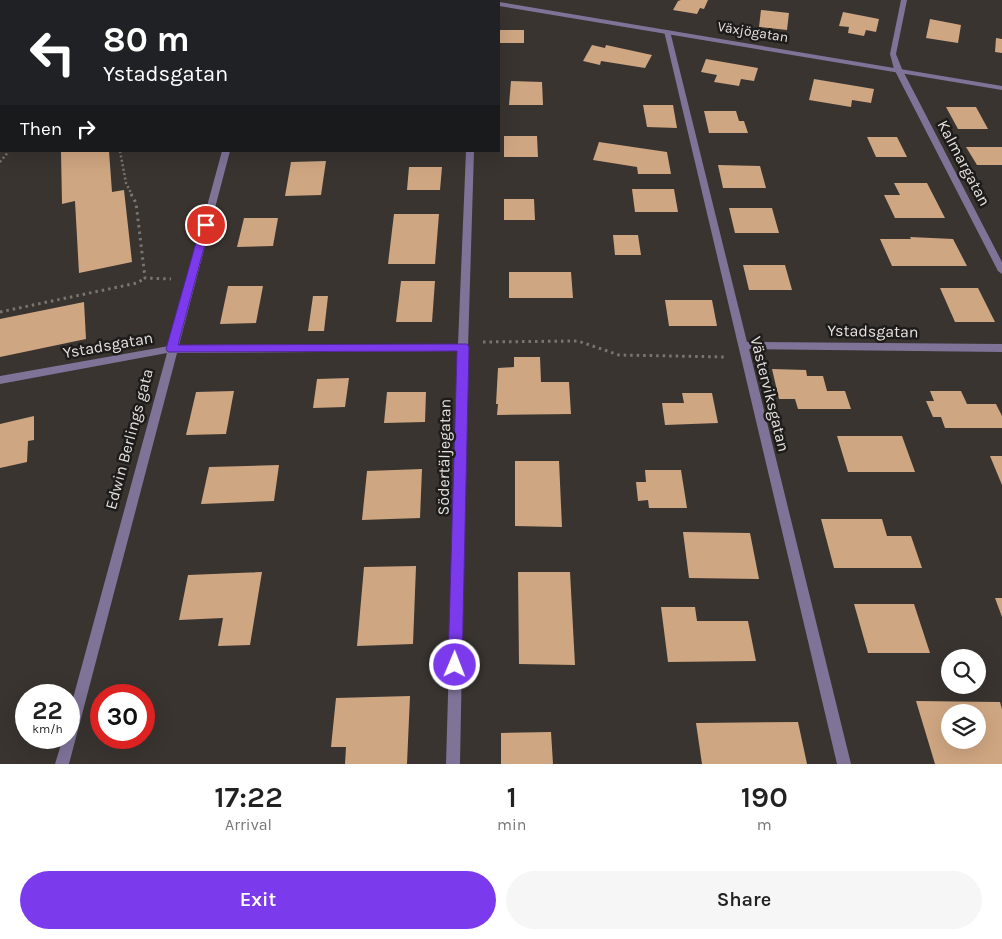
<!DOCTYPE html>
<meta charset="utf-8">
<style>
:root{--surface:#fff;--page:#f6f6f6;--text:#222;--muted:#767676;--accent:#7c3aed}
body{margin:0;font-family:Karla,sans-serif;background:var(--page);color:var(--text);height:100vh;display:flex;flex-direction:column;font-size:19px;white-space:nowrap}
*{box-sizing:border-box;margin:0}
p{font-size:16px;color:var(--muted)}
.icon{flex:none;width:28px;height:28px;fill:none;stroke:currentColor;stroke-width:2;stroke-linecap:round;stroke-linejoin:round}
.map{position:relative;height:764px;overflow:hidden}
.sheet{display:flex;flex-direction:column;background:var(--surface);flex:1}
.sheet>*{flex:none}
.hud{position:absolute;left:0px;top:0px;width:500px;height:152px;box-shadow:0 5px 20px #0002;background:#202124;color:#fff;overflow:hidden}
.buttons{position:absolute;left:941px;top:649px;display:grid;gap:10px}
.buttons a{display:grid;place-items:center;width:45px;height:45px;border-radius:50%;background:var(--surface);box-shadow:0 5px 20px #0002;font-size:25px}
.speed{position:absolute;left:15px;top:684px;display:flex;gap:10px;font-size:25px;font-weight:700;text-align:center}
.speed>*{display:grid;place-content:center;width:65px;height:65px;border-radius:50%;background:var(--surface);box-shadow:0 5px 20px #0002;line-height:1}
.speed small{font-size:12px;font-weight:400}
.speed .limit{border:8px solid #d22;background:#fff;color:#111}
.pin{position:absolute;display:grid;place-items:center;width:42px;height:42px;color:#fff;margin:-21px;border:2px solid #fff;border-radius:50%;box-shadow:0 1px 5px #0007}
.me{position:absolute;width:55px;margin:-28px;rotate:1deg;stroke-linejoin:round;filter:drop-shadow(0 0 4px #0008)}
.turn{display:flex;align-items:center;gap:18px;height:105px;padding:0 20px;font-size:22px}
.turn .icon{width:65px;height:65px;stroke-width:2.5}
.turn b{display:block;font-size:35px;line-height:42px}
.then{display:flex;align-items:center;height:48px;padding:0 20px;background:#0003;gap:10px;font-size:19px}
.eta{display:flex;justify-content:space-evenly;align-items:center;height:85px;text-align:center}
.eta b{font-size:30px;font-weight:600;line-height:35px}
.action{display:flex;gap:10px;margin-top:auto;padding:10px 20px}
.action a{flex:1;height:58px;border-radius:30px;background:var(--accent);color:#fff;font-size:20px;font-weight:600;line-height:58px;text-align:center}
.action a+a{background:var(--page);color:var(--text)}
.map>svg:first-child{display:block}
.green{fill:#6a492a}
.building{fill:#cfa682;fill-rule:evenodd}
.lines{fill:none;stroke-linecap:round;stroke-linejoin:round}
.path-far1{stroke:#797571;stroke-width:2.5;stroke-dasharray:2 2.5;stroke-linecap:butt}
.path{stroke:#797571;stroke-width:3;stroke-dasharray:2.5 4;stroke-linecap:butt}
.minor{fill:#7f7398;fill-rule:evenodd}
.tertiary{fill:#7f7398;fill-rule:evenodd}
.route{fill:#7c3aed;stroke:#51269a}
.labels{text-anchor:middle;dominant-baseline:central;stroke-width:5;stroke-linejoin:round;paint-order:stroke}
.far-street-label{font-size:14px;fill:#e5e2df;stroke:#1e1c1a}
.street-label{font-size:16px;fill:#e5e2df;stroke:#1e1c1a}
</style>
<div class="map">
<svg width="1002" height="764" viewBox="0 0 1002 764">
<rect width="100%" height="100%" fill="#393430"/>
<polygon class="green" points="0,0 406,0 413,1 1,1 0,87"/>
<g class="building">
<polygon points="681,0 708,0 704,9 700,8 697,14 673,10 678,1"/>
<polygon points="761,10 789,13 787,30 759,27"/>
<polygon points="843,12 879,19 876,32 866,30 864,36 848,33 849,27 839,26"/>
<polygon points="930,19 961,25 958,43 926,38"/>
<rect x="500" y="30" width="24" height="13"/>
<polygon points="996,38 1002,39 1002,53 995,52"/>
<polygon points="592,45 605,48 606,45 652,55 645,68 601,61 600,65 583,61"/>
<polygon points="706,59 758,68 754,81 741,79 739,86 714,82 717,75 701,72"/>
<polygon points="814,79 874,89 871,103 852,100 851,107 809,100"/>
<polygon points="511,81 542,82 543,105 509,105"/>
<polygon points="643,105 673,105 677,128 647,127"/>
<polygon points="946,107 976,107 988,129 958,129"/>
<polygon points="704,111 736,111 739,121 744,121 748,133 709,133"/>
<polygon points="504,136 537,136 538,157 504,157"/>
<polygon points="867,137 897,137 907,157 876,157"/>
<polygon points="599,142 667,152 671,174 638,174 637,167 593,160"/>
<polygon points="966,147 1002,147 1002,165 977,165"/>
<polygon points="61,151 109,151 112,192 124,190 132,262 79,273 75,201 62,204"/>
<polygon points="326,161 321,195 285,196 291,162"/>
<polygon points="718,165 760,166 766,188 723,188"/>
<polygon points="409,167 442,167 440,190 407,190"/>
<polygon points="894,183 927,183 945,218 895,218 884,195 900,195"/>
<polygon points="632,189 674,189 678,212 635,212"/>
<polygon points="504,199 534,199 535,220 504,220"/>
<polygon points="729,208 772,208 779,233 735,233"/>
<polygon points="394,214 439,214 435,264 388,264"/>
<polygon points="244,218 278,218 273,246 237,247"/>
<polygon points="613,235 638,235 641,255 615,255"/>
<polygon points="910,237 953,239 967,266 892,266 880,239 911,239"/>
<polygon points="743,265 785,265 792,290 749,290"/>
<polygon points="509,272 571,272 573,298 509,298"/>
<polygon points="401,281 435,281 432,322 396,322"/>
<polygon points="228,286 263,286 256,323 220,324"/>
<polygon points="940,288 978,288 995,322 955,322"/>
<polygon points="313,296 328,296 324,331 308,331"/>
<polygon points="665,300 712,300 717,326 669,326"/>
<polygon points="84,302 86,339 0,357 0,319"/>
<polygon points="514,357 540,357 541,382 569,382 571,414 497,415 498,404 496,404 498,368 514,367"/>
<polygon points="772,369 806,370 807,376 823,376 827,391 845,391 851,409 798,409 795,399 779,399"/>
<polygon points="349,378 345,407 313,408 317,379"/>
<polygon points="234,391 226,434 186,435 196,392"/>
<polygon points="930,391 961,391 967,404 996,404 1002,416 1002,428 945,428 941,417 933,417 926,401 934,401"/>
<polygon points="387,392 426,392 425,422 384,423"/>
<polygon points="682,393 712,393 718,423 665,425 662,403 684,403"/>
<polygon points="34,416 34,440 28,441 27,462 0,468 0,424"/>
<polygon points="837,436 902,436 915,472 848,472"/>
<polygon points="990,456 1002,456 1002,485"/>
<polygon points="515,461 559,461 562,527 515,526"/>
<polygon points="279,465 274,501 201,504 209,467"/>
<polygon points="422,469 420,518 362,520 367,471"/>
<polygon points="645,470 681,470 687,508 649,508 648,500 638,501 636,482 646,482"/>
<polygon points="821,519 882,519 887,536 911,536 922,568 834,568"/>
<polygon points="683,532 750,533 759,579 689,578"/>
<polygon points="416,566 413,644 357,646 364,567"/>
<polygon points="262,572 250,645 218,646 223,618 179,620 188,575"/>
<polygon points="518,572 570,572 575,665 519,664"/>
<polygon points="995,598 1002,598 1002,617"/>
<polygon points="854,604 914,604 930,653 868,653"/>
<polygon points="661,607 695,607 697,621 748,621 756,661 668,662"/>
<polygon points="410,696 407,764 345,764 346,747 331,747 336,698"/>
<path d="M916,701l84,1 2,7v55h-67zM950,712h28v28h-28z"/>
<polygon points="798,722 807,764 702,764 696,723"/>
<polygon points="551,732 553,764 501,764 501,733"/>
</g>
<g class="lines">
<g class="path-far1">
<polyline points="430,0 437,1"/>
<polyline points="120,151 126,183 132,195"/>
<polyline points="0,162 9,151"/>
</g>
<g class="path">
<polyline points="131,194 136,203 145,278 171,279"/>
<polyline points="0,312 137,283 145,278"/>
<polyline points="483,342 578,341 619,355 726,357"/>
</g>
<g class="minor">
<polygon points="901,0 907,0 896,54 902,69 1002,262 1002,274 998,271 894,69 890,54"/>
<polygon points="665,30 670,31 747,342 1002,344 1002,352 749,349 851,764 837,764 664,31"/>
<polygon points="222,151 230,151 179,345 458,344 466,151 474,151 468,347 460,764 446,764 458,351 177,353 69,764 55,764 63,738 69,738 69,713 167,353 0,384 0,376 169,346"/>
</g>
<g class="tertiary">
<polygon points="474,0 488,0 488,1 475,1"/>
<polygon points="499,2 1002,86 1002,90 499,6"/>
</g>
</g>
<polygon class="route" points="206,222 210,225 178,345 467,344 469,347 462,665 460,670 455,672 450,670 448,665 457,351 168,352 166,349 201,225"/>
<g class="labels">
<g class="far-street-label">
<text transform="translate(753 32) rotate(9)">Växjögatan</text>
</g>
<g class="street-label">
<text transform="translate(964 163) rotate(62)">Kalmargatan</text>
<text transform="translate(873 331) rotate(1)">Ystadsgatan</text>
<text transform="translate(108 345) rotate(-10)">Ystadsgatan</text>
<text transform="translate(770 394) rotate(76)">Västerviksgatan</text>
<text transform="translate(129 439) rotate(-75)">Edwin Berlings gata</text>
<text transform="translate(444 457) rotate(-89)">Södertäljegatan</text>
</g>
</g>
</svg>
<div class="buttons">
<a><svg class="icon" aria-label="search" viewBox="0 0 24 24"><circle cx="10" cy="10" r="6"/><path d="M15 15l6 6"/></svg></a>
<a><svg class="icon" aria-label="layers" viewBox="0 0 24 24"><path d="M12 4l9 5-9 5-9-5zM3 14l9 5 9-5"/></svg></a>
</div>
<div class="speed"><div>22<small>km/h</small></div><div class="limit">30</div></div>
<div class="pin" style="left:206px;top:225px;background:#d93025"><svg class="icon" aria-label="arrive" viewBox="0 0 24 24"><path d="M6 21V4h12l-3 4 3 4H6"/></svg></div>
<svg class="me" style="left:455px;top:665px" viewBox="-20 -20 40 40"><circle r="17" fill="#7c3aed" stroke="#fff" stroke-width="3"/><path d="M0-11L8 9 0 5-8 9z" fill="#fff"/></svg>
<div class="hud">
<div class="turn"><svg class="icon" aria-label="left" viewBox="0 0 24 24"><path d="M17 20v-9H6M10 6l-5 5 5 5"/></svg><div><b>80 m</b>Ystadsgatan</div></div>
<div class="then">Then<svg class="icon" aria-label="right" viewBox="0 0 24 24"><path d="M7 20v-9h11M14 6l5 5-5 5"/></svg></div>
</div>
</div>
<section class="sheet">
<div class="eta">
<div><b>17:22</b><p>Arrival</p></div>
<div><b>1</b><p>min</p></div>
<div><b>190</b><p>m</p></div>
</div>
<div class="action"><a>Exit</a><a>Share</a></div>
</section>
